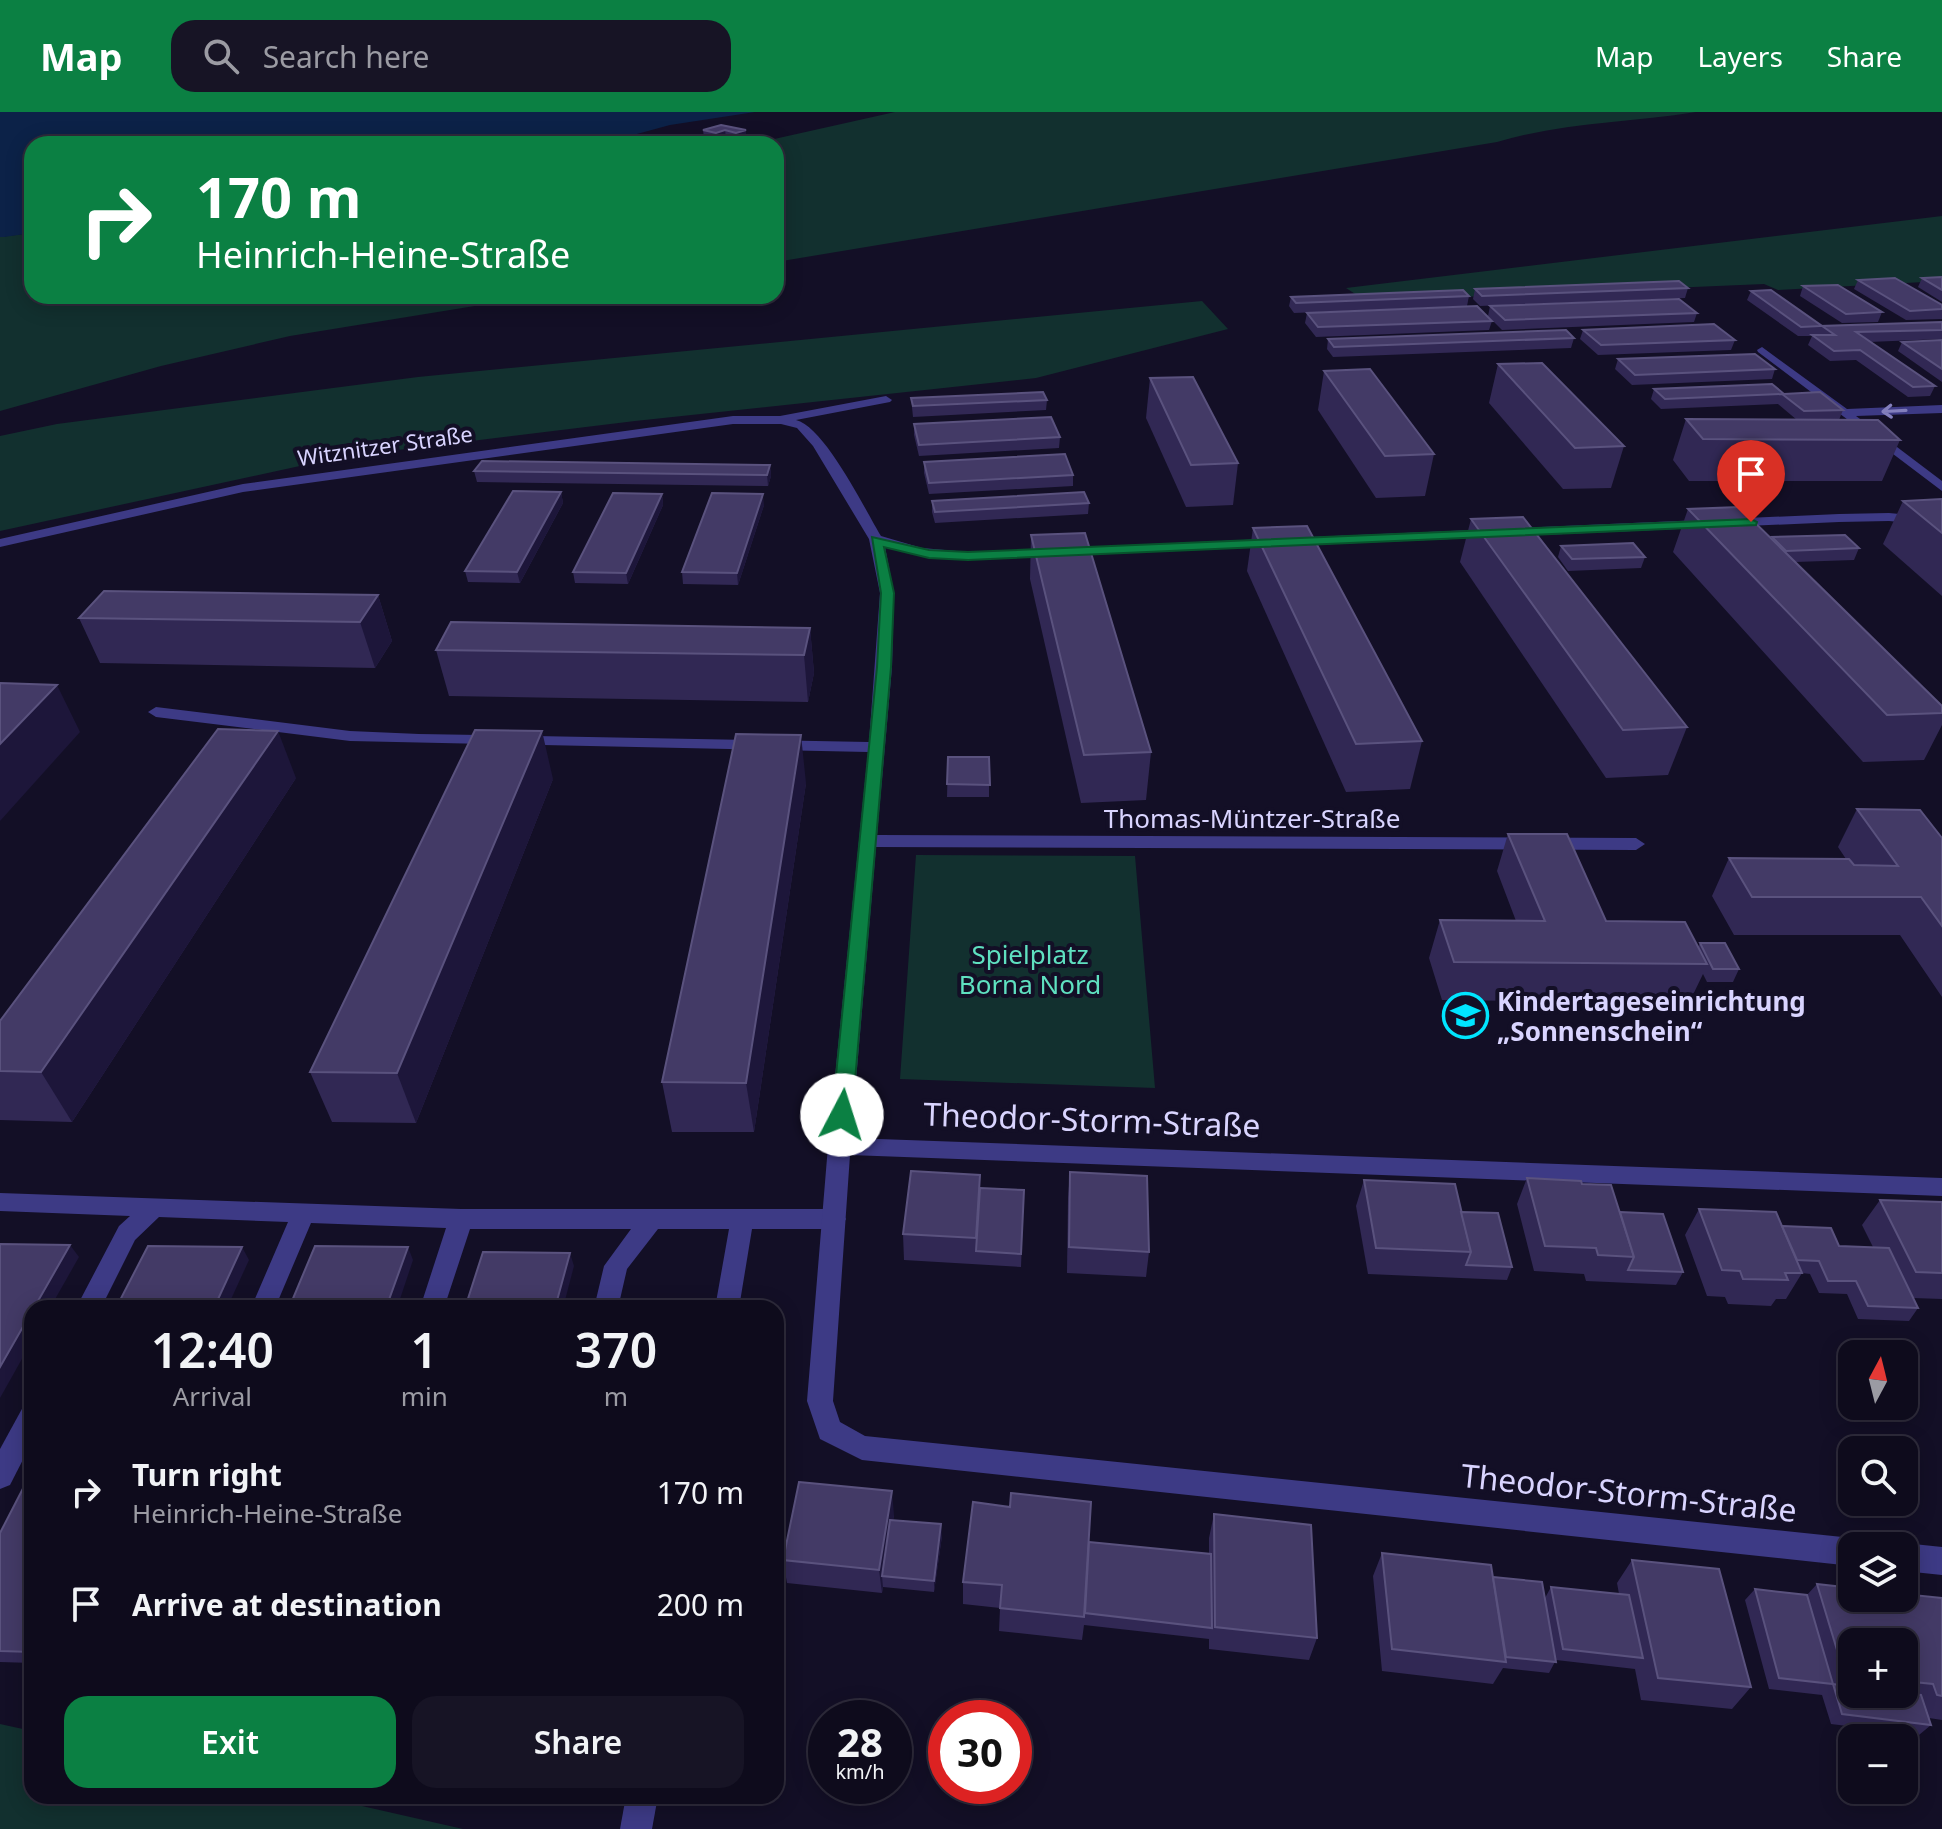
<!DOCTYPE html>
<meta charset="utf-8">
<style>
:root{--surface:#0e0b1c;--page:#171425;--text:#f1f3f6;--muted:#9b9ba3;--line:#2e2b3b;--accent:#0b8043}
body{margin:0;font-family:"Noto Sans",sans-serif;background:var(--page);color:var(--text);height:100vh;display:flex;flex-direction:column;font-size:30px;white-space:nowrap}
*{box-sizing:border-box;margin:0}
p{font-size:26px;color:var(--muted)}
.icon{flex:none;width:44px;height:44px;fill:none;stroke:currentColor;stroke-width:2;stroke-linecap:round;stroke-linejoin:round}
.map{position:relative;flex:1;overflow:hidden}
.side{position:absolute;left:24px;top:1188px;width:760px;height:504px;display:flex;flex-direction:column;background:var(--surface);border-radius:24px;box-shadow:0 4px 20px #0003,0 0 0 2px var(--line)}
.side>*{flex:none}
.top-card{position:absolute;left:24px;top:24px;width:760px;height:168px;border-radius:24px;box-shadow:0 4px 20px #0003,0 0 0 2px var(--line);background:#0b8043;color:#fff;overflow:hidden}
.needle{width:52px;rotate:7deg}
.buttons{position:absolute;left:1838px;top:1228px;display:grid;gap:16px}
.buttons a{display:grid;place-items:center;width:80px;height:80px;border-radius:16px;background:var(--surface);box-shadow:0 4px 20px #0003,0 0 0 2px var(--line);font-size:40px}
.speed{position:absolute;left:808px;top:1588px;display:flex;gap:16px;font-size:40px;font-weight:700;text-align:center}
.speed>*{display:grid;place-content:center;width:104px;height:104px;border-radius:50%;background:var(--surface);box-shadow:0 4px 20px #0003,0 0 0 2px var(--line);line-height:1}
.speed small{font-size:20px;font-weight:400}
.speed .limit{border:12px solid #d22;background:#fff;color:#111}
.pin{position:absolute;display:grid;place-items:center;width:68px;height:68px;color:#fff;margin:-82px -34px;border-radius:50% 50% 50% 0;rotate:-45deg;box-shadow:0 0 8px #0007}
.pin .icon{rotate:45deg}
.me{position:absolute;width:88px;margin:-44px;rotate:5deg;stroke-linejoin:round;filter:drop-shadow(0 0 6px #0008)}
.turn{display:flex;align-items:center;gap:28px;height:168px;padding:0 40px;font-size:36px}
.turn .icon{width:104px;height:104px;stroke-width:2.5}
.turn b{display:block;font-size:56px;line-height:68px}
.eta{display:flex;justify-content:space-evenly;align-items:center;height:136px;text-align:center}
.eta b{font-size:48px;font-weight:600;line-height:56px}
.primary-button{display:flex;gap:16px;margin-top:auto;padding:16px 40px}
.primary-button a{flex:1;height:92px;border-radius:24px;background:var(--accent);color:#fff;font-size:32px;font-weight:600;line-height:92px;text-align:center}
.primary-button a+a{background:var(--page);color:var(--text)}
ul{padding:0;list-style:none}
li{display:flex;align-items:center;gap:24px;height:112px;padding:0 40px}
li div{flex:1}
li b{display:block;font-size:30px}
li em{font-style:normal}
header{display:flex;align-items:center;gap:48px;box-sizing:border-box;height:112px;padding:0 40px;background:var(--accent);color:#fff}
header strong{font-size:38px}
nav{display:flex;gap:44px;margin-inline-start:auto;font-size:28px}
.search{width:560px;height:72px;background:var(--page);display:flex;align-items:center;gap:20px;box-sizing:border-box;padding:0 28px;border-radius:24px;color:var(--muted);font-size:30px}
.map>svg:first-child{display:block}
.green{fill:#12302f}
.water{fill:#0c2248}
.lines{fill:none;stroke-linecap:round;stroke-linejoin:round}
.lane{fill:#3d3a85;fill-rule:evenodd}
.street{fill:#3d3a85;fill-rule:evenodd}
.wall{fill:#312854;fill-rule:evenodd}
.shaded-wall{fill:#1d163a}
.building{fill:#433a66;stroke:#5a527e;stroke-width:2}
.oneway{stroke:#837fbc}
.route{fill:#0b8043;stroke:#07532c;stroke-width:2}
.labels{text-anchor:middle;dominant-baseline:central;stroke-width:8;stroke-linejoin:round;paint-order:stroke}
.far-street-label{font-size:22px;fill:#d9d4ff;stroke:#130f26}
.street-label{font-size:26px;fill:#d9d4ff;stroke:#130f26}
.park-label{font-size:26px;fill:#5fe0c0;stroke:#130f26}
.poi-label{font-size:26px;font-weight:bold;fill:#d9d4ff;stroke:#130f26;text-anchor:start}
.near-street-label{font-size:32px;fill:#d9d4ff;stroke:#130f26}
</style>
<header>
<strong>Map</strong>
<div class="search"><svg class="icon" aria-label="search" viewBox="0 0 24 24"><circle cx="10" cy="10" r="6"/><path d="M15 15l6 6"/></svg>Search here</div>
<nav><a>Map</a><a>Layers</a><a>Share</a></nav>
</header>
<div class="map">
<svg width="1942" height="1717" viewBox="0 0 1942 1717">
<rect width="100%" height="100%" fill="#130f26"/>
<g class="green">
<path d="M895,0h801c-68,11 -132,10 -199,30l-721,120v-118h-24z"/>
<polygon points="1942,104 1942,169 1778,178 1764,172 1366,189 1346,176"/>
<polygon points="32,121 32,184 536,184 290,224 161,254 0,299 0,125"/>
<polygon points="1202,189 1228,217 1036,266 635,309 341,345 0,419 0,324 57,312 418,265"/>
<polygon points="916,743 1135,744 1155,976 900,967"/>
<polygon points="0,1612 32,1619 32,1684 318,1684 463,1717 0,1717"/>
</g>
<polygon class="water" points="0,0 755,0 670,13 600,32 32,32 32,121 4,125 0,125"/>
<g class="lines">
<g class="lane">
<polygon points="0,1081 461,1097 834,1097 842,1100 846,1107 842,1114 834,1117 752,1117 739,1196 715,1196 729,1117 658,1117 627,1157 618,1196 594,1196 604,1154 631,1117 470,1117 444,1196 420,1196 446,1116 311,1111 275,1196 251,1196 288,1110 159,1105 135,1128 101,1196 76,1196 119,1114 130,1104 0,1099"/>
<polygon points="32,1291 32,1330 10,1373 0,1377 0,1337 23,1295"/>
<polygon points="626,1684 658,1684 652,1717 620,1717"/>
</g>
<g class="street">
<polygon points="1762,235 1847,297 1942,293 1942,301 1856,304 1942,369 1942,379 1758,240 1757,238"/>
<path d="M886,284l6,4 -2,2 -94,18c29,7 69,90 85,116l41,12 46,4 871,-38 50,-1 53,5v8l-53,-5 -50,1 -871,38 -46,-4 -37,-9 9,46 -2,74 -15,168 759,3 9,6 -9,6 -760,-3 -25,291 1091,40v18l-1092,-41 -17,246 7,21 25,14 987,102 12,8h-12v20l-990,-106 -42,-21 -13,-38 21,-255 40,-394 -518,-11 -194,-24 -8,-5 8,-5 194,24 69,3 450,8 11,-149 -11,-54 -56,-93 -16,-18 -16,-4h-48l-490,68 -243,55v-8l243,-55 490,-68h47z"/>
<polygon points="1904,1431 1942,1435 1942,1463 1904,1459 1904,1434 1897,1434"/>
</g>
</g>
<g class="wall">
<polygon points="703,18 746,18 746,26 737,29 726,26 717,29 704,26"/>
<polygon points="1942,165 1942,190 1918,175 1922,166"/>
<polygon points="1858,168 1942,193 1942,207 1906,208 1854,177"/>
<polygon points="1803,174 1882,200 1878,210 1842,211 1800,184"/>
<polygon points="1688,176 1685,186 1480,194 1473,187 1475,177"/>
<polygon points="1751,179 1822,214 1942,210 1942,227 1869,230 1935,274 1930,284 1908,285 1856,248 1830,249 1808,233 1812,224 1798,224 1747,188"/>
<polygon points="1469,184 1467,194 1294,201 1289,194 1291,185"/>
<polygon points="1490,194 1697,201 1694,210 1502,218 1488,204"/>
<polygon points="1307,201 1492,209 1489,218 1316,225 1305,211"/>
<polygon points="1583,218 1735,228 1731,238 1598,243 1580,227"/>
<polygon points="1574,226 1571,236 1333,245 1327,237 1328,227"/>
<polygon points="1942,228 1942,270 1898,239 1902,230"/>
<polygon points="1618,247 1775,257 1772,267 1632,273 1615,257"/>
<polygon points="1498,252 1624,334 1611,376 1563,377 1489,291"/>
<polygon points="1324,259 1434,342 1425,384 1376,386 1318,298"/>
<polygon points="1150,266 1238,351 1233,393 1186,395 1146,306"/>
<polygon points="1654,277 1784,282 1843,298 1839,308 1900,328 1882,369 1689,369 1673,348 1686,307 1797,308 1778,292 1661,297 1651,287"/>
<polygon points="911,286 1047,288 1046,298 913,305"/>
<polygon points="914,312 1060,325 1059,336 919,344 914,323"/>
<polygon points="924,350 1073,363 1073,374 929,382 924,361"/>
<polygon points="770,353 771,364 768,374 477,370 474,359"/>
<polygon points="561,380 563,391 520,471 468,470 465,459"/>
<polygon points="662,382 663,393 628,472 575,471 573,460"/>
<polygon points="1942,387 1942,484 1883,432 1903,389"/>
<polygon points="932,389 1089,391 1088,402 935,411 932,400"/>
<polygon points="764,393 738,473 683,472 682,460"/>
<polygon points="1688,397 1772,427 1772,425 1859,436 1854,448 1795,450 1942,594 1942,613 1924,648 1863,650 1673,440"/>
<polygon points="1471,407 1687,615 1668,663 1606,666 1460,450"/>
<polygon points="1253,416 1422,629 1410,677 1346,680 1247,459"/>
<polygon points="1031,423 1151,640 1146,688 1081,691 1030,467"/>
<polygon points="1561,434 1645,445 1641,456 1568,459 1558,445"/>
<polygon points="378,483 392,529 375,556 100,551 79,506"/>
<polygon points="810,516 814,561 808,590 449,584 436,538"/>
<polygon points="948,645 989,645 989,685 947,685"/>
<polygon points="296,666 72,1010 0,1008 0,909"/>
<polygon points="553,667 416,1011 332,1010 310,960"/>
<polygon points="806,671 754,1020 672,1020 662,970"/>
<polygon points="1857,697 1942,726 1942,885 1900,823 1734,823 1712,784 1729,746 1846,747 1838,735"/>
<polygon points="1508,722 1606,809 1698,835 1700,831 1739,857 1733,870 1707,870 1703,862 1689,891 1442,888 1429,846 1440,808 1516,809 1497,759"/>
<polygon points="1070,1060 1149,1140 1146,1165 1067,1161 1068,1086"/>
<polygon points="1527,1066 1582,1072 1620,1100 1683,1160 1676,1173 1586,1169 1584,1162 1534,1159 1517,1092"/>
<polygon points="1364,1068 1461,1100 1512,1155 1507,1168 1368,1162 1356,1094"/>
<polygon points="980,1076 1024,1078 1021,1155 904,1148 903,1122"/>
<polygon points="1880,1088 1942,1090 1942,1187 1913,1186 1918,1196 1909,1209 1858,1207 1847,1182 1819,1181 1810,1162 1802,1161 1786,1187 1776,1187 1771,1194 1728,1192 1725,1185 1707,1184 1685,1123 1699,1097 1782,1114 1839,1134 1873,1135 1862,1113"/>
<polygon points="32,1359 32,1551 0,1550 0,1421"/>
<polygon points="1214,1402 1317,1526 1309,1548 1209,1537 1209,1527 1084,1513 1082,1528 999,1519 1000,1496 963,1492 963,1470 1089,1430 1209,1442 1209,1426"/>
<polygon points="894,1403 893,1408 942,1424 934,1480 883,1475 882,1481 787,1471 783,1448"/>
<polygon points="1382,1441 1493,1465 1545,1486 1551,1475 1619,1482 1617,1471 1632,1448 1751,1575 1732,1597 1641,1588 1635,1557 1556,1548 1549,1561 1503,1556 1493,1572 1382,1559 1373,1464"/>
<path d="M1817,1472l125,14v122l-13,-2 2,7 -12,10 -88,-11 -9,-29 -53,-6 -24,-89 10,-11 52,6zM1852,1530h52v52h-52z"/>
</g>
<g class="shaded-wall">
<polygon points="725,18 726,26 717,29 716,21"/>
<polygon points="746,18 746,26 737,29 736,21"/>
<polygon points="770,353 771,364 768,374 767,363"/>
<polygon points="561,380 563,391 520,471 517,460"/>
<polygon points="662,382 663,393 628,472 626,461"/>
<polygon points="763,382 764,393 738,473 737,461"/>
<polygon points="378,483 392,529 375,556 360,510"/>
<polygon points="810,516 814,561 808,590 804,543"/>
<polygon points="57,573 80,620 0,709 0,632"/>
<polygon points="278,619 296,666 72,1010 41,960"/>
<polygon points="542,619 553,667 416,1011 397,961"/>
<polygon points="801,623 806,671 754,1020 746,971"/>
<polygon points="70,1133 79,1145 50,1196 34,1196"/>
<polygon points="242,1135 249,1148 227,1196 214,1196"/>
<polygon points="408,1135 413,1148 397,1196 386,1196"/>
<polygon points="570,1141 574,1154 563,1196 555,1196"/>
<polygon points="32,1199 32,1229 0,1286 0,1255"/>
<polygon points="892,1379 894,1403 884,1464 882,1464 883,1475 882,1481 879,1458"/>
<polygon points="941,1412 942,1424 934,1480 934,1469"/>
</g>
<g class="building">
<polygon points="721,13 746,18 736,21 725,18 716,21 703,18"/>
<polygon points="646,28 662,32 629,32"/>
<polygon points="1942,165 1942,178 1922,166"/>
<polygon points="1895,166 1942,193 1942,197 1910,199 1858,168"/>
<polygon points="1679,169 1688,176 1482,184 1475,177"/>
<polygon points="1838,173 1882,200 1846,202 1803,174"/>
<polygon points="1463,178 1469,184 1296,191 1291,185"/>
<polygon points="1771,178 1822,214 1801,215 1751,179"/>
<polygon points="1679,187 1697,201 1505,208 1490,194"/>
<polygon points="1477,194 1492,209 1318,215 1307,201"/>
<polygon points="1942,210 1942,218 1856,220 1935,274 1913,275 1860,238 1834,239 1812,223 1835,223 1822,214"/>
<polygon points="1714,212 1735,228 1601,233 1583,218"/>
<polygon points="1566,218 1574,226 1334,235 1328,227"/>
<polygon points="1942,228 1942,257 1902,230"/>
<polygon points="1755,242 1775,257 1635,263 1618,247"/>
<polygon points="1542,251 1624,334 1575,336 1498,252"/>
<polygon points="1370,257 1434,342 1385,344 1324,259"/>
<polygon points="1193,265 1238,351 1191,353 1150,266"/>
<polygon points="1772,272 1784,282 1820,280 1843,298 1804,299 1782,282 1665,287 1654,277"/>
<polygon points="1043,280 1047,288 913,294 911,286"/>
<polygon points="1051,305 1060,325 919,333 914,312"/>
<polygon points="1686,307 1878,308 1900,328 1703,327"/>
<polygon points="1065,342 1073,363 929,371 924,350"/>
<polygon points="482,349 770,353 767,363 474,359"/>
<polygon points="513,379 561,380 517,460 465,459"/>
<polygon points="1084,380 1089,391 935,400 932,389"/>
<polygon points="613,381 662,382 626,461 573,460"/>
<polygon points="712,381 763,382 737,461 682,460"/>
<polygon points="1942,387 1942,421 1903,389"/>
<polygon points="1739,395 1942,594 1942,601 1887,603 1688,397"/>
<polygon points="1523,405 1687,615 1623,618 1471,407"/>
<polygon points="1307,414 1422,629 1356,632 1253,416"/>
<polygon points="1085,421 1151,640 1084,643 1031,423"/>
<polygon points="1845,423 1859,436 1786,439 1772,425"/>
<polygon points="1633,431 1645,445 1572,447 1561,434"/>
<polygon points="104,479 378,483 360,510 79,506"/>
<polygon points="451,510 810,516 804,543 436,538"/>
<polygon points="0,571 57,573 0,632"/>
<polygon points="218,617 278,619 41,960 0,959 0,909"/>
<polygon points="475,618 542,619 397,961 310,960"/>
<polygon points="736,622 801,623 746,971 662,970"/>
<polygon points="948,645 989,645 990,673 947,672"/>
<polygon points="1857,697 1920,698 1942,726 1942,814 1921,785 1752,785 1729,746 1849,747 1854,753 1898,754"/>
<polygon points="1508,722 1567,722 1606,809 1685,810 1707,852 1454,850 1440,808 1545,809"/>
<polygon points="1700,831 1725,831 1739,857 1713,857"/>
<polygon points="911,1059 980,1063 976,1126 903,1122"/>
<polygon points="1070,1060 1147,1064 1149,1140 1069,1135"/>
<polygon points="1527,1066 1581,1069 1582,1072 1611,1073 1634,1145 1598,1143 1596,1136 1545,1134"/>
<polygon points="1364,1068 1455,1072 1471,1140 1376,1136"/>
<polygon points="980,1076 1024,1078 1021,1142 976,1139"/>
<polygon points="1880,1088 1942,1090 1942,1161 1916,1160"/>
<polygon points="1699,1097 1776,1100 1802,1161 1785,1161 1788,1168 1743,1167 1740,1159 1722,1158"/>
<polygon points="1461,1100 1498,1101 1512,1155 1466,1153 1471,1140"/>
<polygon points="1620,1100 1663,1102 1683,1160 1628,1158 1634,1145"/>
<polygon points="1782,1114 1831,1116 1839,1134 1889,1136 1918,1196 1868,1194 1856,1169 1828,1169 1819,1149 1797,1148"/>
<polygon points="0,1132 70,1133 34,1196 32,1196 32,1199 0,1255"/>
<polygon points="148,1134 242,1135 214,1196 116,1196"/>
<polygon points="315,1134 408,1135 386,1196 289,1196"/>
<polygon points="483,1140 570,1141 555,1196 465,1196"/>
<polygon points="32,1359 32,1540 0,1539 0,1421"/>
<polygon points="799,1370 892,1379 879,1458 783,1448"/>
<polygon points="1011,1381 1091,1390 1084,1505 1000,1496 1002,1473 963,1470 973,1390 1010,1395"/>
<polygon points="1214,1402 1311,1413 1317,1526 1215,1515"/>
<polygon points="890,1408 941,1412 934,1469 882,1464"/>
<polygon points="1089,1430 1211,1442 1212,1516 1085,1501"/>
<polygon points="1382,1441 1491,1453 1506,1550 1392,1537"/>
<polygon points="1632,1448 1719,1457 1751,1575 1658,1566"/>
<polygon points="1493,1465 1542,1470 1556,1550 1506,1545"/>
<polygon points="1817,1472 1852,1476 1852,1486 1904,1486 1904,1482 1942,1486 1942,1584 1937,1583 1933,1572 1904,1569 1904,1530 1852,1530 1852,1562 1844,1561"/>
<polygon points="1551,1475 1629,1483 1643,1546 1563,1537"/>
<polygon points="1755,1477 1807,1483 1833,1572 1779,1566"/>
<polygon points="1833,1572 1852,1575 1852,1582 1904,1582 1904,1581 1921,1583 1931,1613 1842,1602"/>
</g>
<defs><path id="oneway-shaft" d="M-6 0H5M1.5-3L5.5 0L1.5 3" fill="none" stroke-width="1.6" stroke-linecap="round" stroke-linejoin="round" transform="scale(2)"/></defs>
<use class="oneway" href="#oneway-shaft" transform="translate(1894 299) rotate(177)"/>
<polygon class="route" points="1751,407 1757,410 1756,413 968,448 929,446 884,435 894,481 891,555 852,1003 849,1009 834,1009 832,1003 877,555 881,481 872,425 929,438 968,440"/>
<defs>
<symbol id="school-ring" viewBox="-11 -11 22 22"><circle r="9.5" fill="#130f26" stroke="#00e5ff" stroke-width="1.5"/><path d="M0-5L7-2L0 1L-7-2ZM-4 1L0 2.5L4 1V4Q0 6-4 4Z" fill="#00e5ff"/></symbol>
</defs>
<g fill-rule="evenodd">
<use href="#school-ring" x="1440" y="878" width="51" height="51"/>
</g>
<g class="labels">
<g class="far-street-label">
<text transform="translate(385 333) rotate(-8)">Witznitzer Straße</text>
</g>
<g class="street-label">
<text x="1252" y="706">Thomas-Müntzer-Straße</text>
</g>
<g class="park-label">
<text x="1030" y="842">Spielplatz<tspan x="1030" dy="30">Borna Nord</tspan></text>
</g>
<g class="poi-label">
<text x="1497" y="889">Kindertageseinrichtung<tspan x="1497" dy="30">„Sonnenschein“</tspan></text>
</g>
<g class="near-street-label">
<text transform="translate(1092 1007) rotate(2)">Theodor-Storm-Straße</text>
<text transform="translate(1629 1380) rotate(6)">Theodor-Storm-Straße</text>
</g>
</g>
</svg>
<div class="buttons">
<a><svg class="needle" viewBox="-14 -14 28 28"><path d="M0-13l5 13h-10z" fill="#e53935"/><path d="M0 13l5-13h-10z" fill="#9b9ba3"/></svg></a>
<a><svg class="icon" aria-label="search" viewBox="0 0 24 24"><circle cx="10" cy="10" r="6"/><path d="M15 15l6 6"/></svg></a>
<a><svg class="icon" aria-label="layers" viewBox="0 0 24 24"><path d="M12 4l9 5-9 5-9-5zM3 14l9 5 9-5"/></svg></a>
<a>+</a>
<a>−</a>
</div>
<div class="speed"><div>28<small>km/h</small></div><div class="limit">30</div></div>
<div class="pin" style="left:1751px;top:410px;background:#d93025"><svg class="icon" aria-label="arrive" viewBox="0 0 24 24"><path d="M6 21V4h12l-3 4 3 4H6"/></svg></div>
<svg class="me" style="left:842px;top:1003px" viewBox="-20 -20 40 40"><circle r="19" fill="#fff"/><path d="M0-13L10 11 0 6-10 11z" fill="#0b8043"/></svg>
<div class="top-card">
<div class="turn"><svg class="icon" aria-label="right" viewBox="0 0 24 24"><path d="M7 20v-9h11M14 6l5 5-5 5"/></svg><div><b>170 m</b>Heinrich-Heine-Straße</div></div>
</div>
<section class="side">
<div class="eta">
<div><b>12:40</b><p>Arrival</p></div>
<div><b>1</b><p>min</p></div>
<div><b>370</b><p>m</p></div>
</div>
<ul>
<li><svg class="icon" aria-label="right" viewBox="0 0 24 24"><path d="M7 20v-9h11M14 6l5 5-5 5"/></svg><div><b>Turn right</b><p>Heinrich-Heine-Straße</p></div><em>170 m</em></li>
<li><svg class="icon" aria-label="arrive" viewBox="0 0 24 24"><path d="M6 21V4h12l-3 4 3 4H6"/></svg><div><b>Arrive at destination</b></div><em>200 m</em></li>
</ul>
<div class="primary-button"><a>Exit</a><a>Share</a></div>
</section>
</div>
